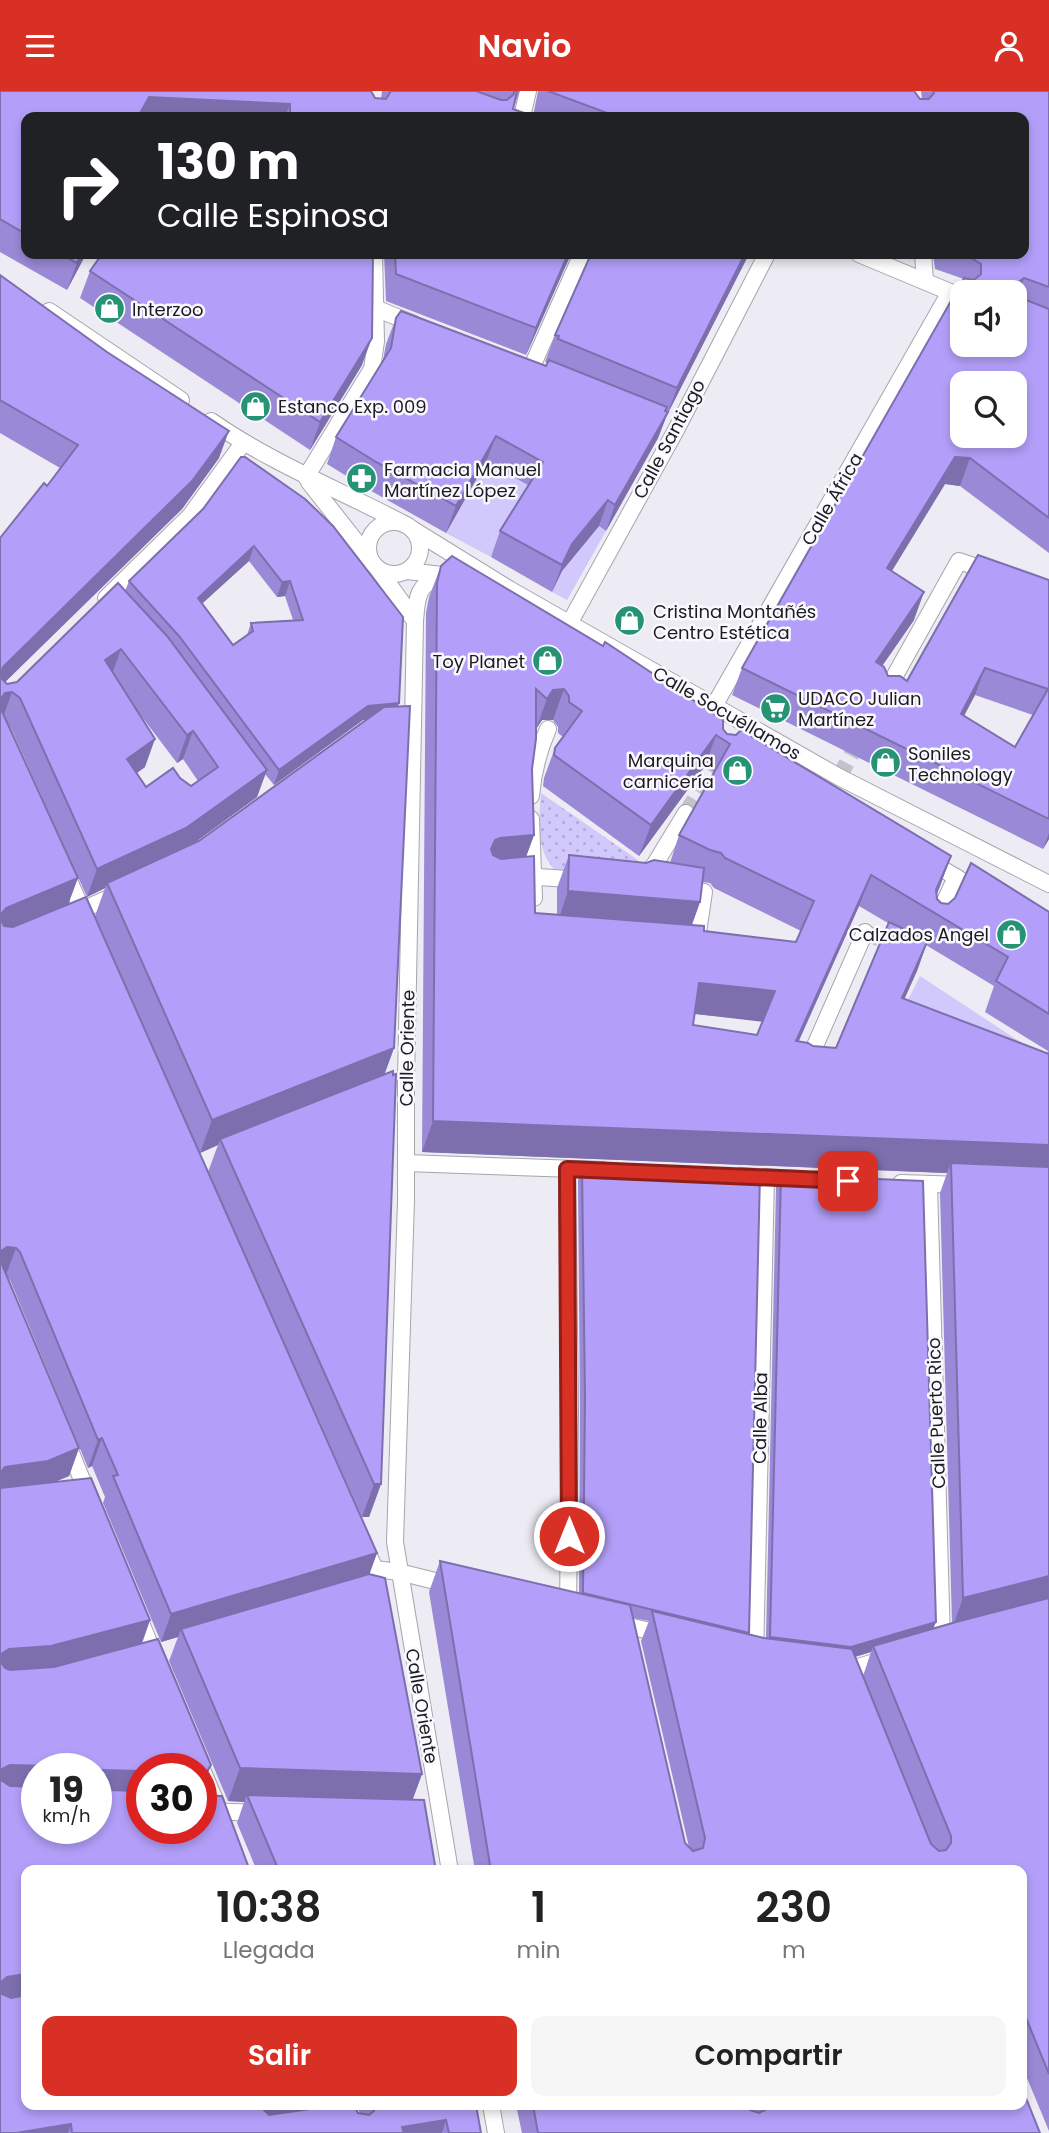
<!DOCTYPE html>
<html lang="es">
<meta charset="utf-8">
<style>
:root{--surface:#fff;--page:#f6f6f6;--text:#222;--muted:#767676;--accent:#d93025}
body{margin:0;font-family:Poppins,sans-serif;background:var(--page);color:var(--text);height:100vh;display:flex;flex-direction:column;font-size:26px;white-space:nowrap}
*{box-sizing:border-box;margin:0}
p{font-size:23px;color:var(--muted)}
.icon{flex:none;width:38px;height:38px;fill:none;stroke:currentColor;stroke-width:2;stroke-linecap:round;stroke-linejoin:round}
.map{position:relative;flex:1;overflow:hidden}
.sheet{position:absolute;left:21px;top:1774px;width:1006px;height:245px;display:flex;flex-direction:column;background:var(--surface);border-radius:14px;box-shadow:0 4px 10px #0003}
.sheet>*{flex:none}
.banner{position:absolute;left:21px;top:21px;width:1008px;height:147px;border-radius:14px;box-shadow:0 4px 10px #0003;background:#202124;color:#fff;overflow:hidden}
.tools{position:absolute;left:950px;top:189px;display:grid;gap:14px}
.tools a{display:grid;place-items:center;width:77px;height:77px;border-radius:14px;background:var(--surface);box-shadow:0 4px 10px #0003;font-size:35px}
.speed{position:absolute;left:21px;top:1662px;display:flex;gap:14px;font-size:35px;font-weight:700;text-align:center}
.speed>*{display:grid;place-content:center;width:91px;height:91px;border-radius:50%;background:var(--surface);box-shadow:0 4px 10px #0003;line-height:1}
.speed small{font-size:18px;font-weight:400}
.speed .limit{border:10px solid #d22;background:#fff;color:#111}
.pin{position:absolute;display:grid;place-items:center;width:60px;height:60px;color:#fff;margin:-30px;border-radius:14px;box-shadow:0 4px 10px #0006}
.me{position:absolute;width:77px;margin:-38px;rotate:0deg;stroke-linejoin:round;filter:drop-shadow(0 0 5px #0008)}
.turn{display:flex;align-items:center;gap:24px;height:147px;padding:0 21px;font-size:32px}
.turn .icon{width:91px;height:91px;stroke-width:2.5}
.turn b{display:block;font-size:49px;line-height:60px}
.eta{display:flex;justify-content:space-evenly;align-items:center;height:119px;text-align:center}
.eta b{font-size:42px;font-weight:600;line-height:49px}
.button{display:flex;gap:14px;margin-top:auto;padding:14px 21px}
.button a{flex:1;height:80px;border-radius:14px;background:var(--accent);color:#fff;font-size:28px;font-weight:600;line-height:80px;text-align:center}
.button a+a{background:var(--page);color:var(--text)}
header{display:flex;justify-content:space-between;align-items:center;height:91px;padding:0 21px;background:var(--accent);color:#fff;font-size:32px;font-weight:600}
.map>svg:first-child{display:block}
.green{fill:#d1c8fb}
.park{fill:url(#park-dots)}
.lines{fill:none;stroke-linecap:round;stroke-linejoin:round}
.minor-tunnel{stroke:#c3c1c9;stroke-width:16;stroke-dasharray:16 8;stroke-linecap:butt}
.minor-casing{stroke:#a6a5ad;stroke-width:18}
.minor{stroke:#fff;stroke-width:16}
.wall{fill:#9a89d6;fill-rule:evenodd}
.shaded-wall{fill:#7d6fae}
.building{fill:#b39ff9;stroke:#7d6fae;stroke-width:2;fill-rule:evenodd}
.route-casing{stroke:#8d1f18;stroke-width:18}
.route{stroke:#d93025;stroke-width:12}
.labels{text-anchor:middle;dominant-baseline:central;stroke-width:5;stroke-linejoin:round;paint-order:stroke}
.poi-label{font-size:18px;fill:#1c1b1e;stroke:#faf9ff;text-anchor:start}
.street-label{font-size:18px;fill:#1c1b1e;stroke:#faf9ff}
</style>
<header><svg class="icon" aria-label="menu" viewBox="0 0 24 24"><path d="M4 6h16M4 12h16M4 18h16"/></svg>Navio<svg class="icon" aria-label="person" viewBox="0 0 24 24"><circle cx="12" cy="8" r="4"/><path d="M4 21q1-7 8-7t8 7"/></svg></header>
<div class="map">
<svg width="1049" height="2042" viewBox="0 0 1049 2042">
<defs>
<pattern id="park-dots" width="8" height="8" patternUnits="userSpaceOnUse" patternTransform="scale(1.75)"><rect width="8" height="8" fill="#d1c8fb"/><path d="M2 2h.1M6 6h.1" fill="none" stroke="#b3abd7" stroke-width="1.8" stroke-linecap="round"/></pattern>
</defs>
<rect width="100%" height="100%" fill="#edebf4"/>
<g class="green">
<polygon points="494,357 533,397 491,466 446,442"/>
<polygon points="599,435 606,440 567,509 552,501 562,480"/>
<polygon points="920,885 1028,956 893,938"/>
</g>
<path class="park" d="M541,702l97,67c-19,18 -58,11 -82,11 -21,-21 -17,-50 -15,-78z"/>
<g class="lines">
<g class="minor-tunnel">
<polyline points="839,686 861,646"/>
<polyline points="686,722 721,665"/>
<polyline points="865,841 899,857"/>
</g>
<defs>
<g id="minor">
<polyline points="522,26 528,0"/>
<polyline points="859,163 962,206"/>
<polyline points="923,163 925,190"/>
<polyline points="375,217 414,233"/>
<polyline points="49,220 181,309"/>
<polyline points="530,280 582,163"/>
<path d="M211,330c62,43 129,69 195,104"/>
<polyline points="306,386 372,278 376,250 374,163"/>
<polyline points="309,391 369,467"/>
<circle cx="394" cy="457" r="26"/>
<polyline points="412,438 509,498 839,686 1049,793"/>
<polyline points="378,478 415,530"/>
<polyline points="407,480 442,484"/>
<path d="M442,484c-25,10 -25,21 -27,46l-9,462v118l-11,341 55,329"/>
<polyline points="106,507 190,425 243,352"/>
<polyline points="569,533 676,339 767,163"/>
<polyline points="884,604 959,470 991,481"/>
<polyline points="714,615 950,201"/>
<path d="M531,705c2,-24 7,-44 17,-67"/>
<polyline points="531,728 534,807"/>
<polyline points="929,770 979,800"/>
<polyline points="64,779 87,829"/>
<polyline points="524,785 582,789"/>
<polyline points="642,786 655,773 686,722"/>
<polyline points="680,798 704,801 696,855"/>
<polyline points="73,823 120,802"/>
<polyline points="935,832 956,786"/>
<polyline points="807,973 865,841"/>
<polyline points="406,1072 603,1079"/>
<polyline points="567,1078 570,1318 568,1521"/>
<polyline points="741,1085 799,1088"/>
<polyline points="901,1092 963,1094"/>
<polyline points="929,1093 942,1551"/>
<polyline points="67,1352 89,1406"/>
<polyline points="364,1454 375,1478 399,1481 451,1494"/>
<polyline points="138,1524 157,1571"/>
<polyline points="616,1532 666,1544"/>
<polyline points="755,1567 766,1086"/>
<polyline points="838,1578 848,1579 888,1567"/>
<polyline points="198,1669 221,1723"/>
<polyline points="201,1720 261,1722"/>
<polyline points="491,2014 496,2042"/>
</g>
</defs>
<use href="#minor" class="minor-casing"/>
<use href="#minor" class="minor"/>
</g>
<g class="wall">
<polygon points="0,0 381,8 382,0 520,0 513,18 535,26 26,26 26,163 86,163 67,199 0,161"/>
<path d="M538,0h376l6,8h2l-1,-8h128v462l-89,-67 -15,-2 -53,87 22,49 -32,46 6,10 19,5 142,-101v259l-6,10 -311,-154 10,-27 222,-389 -29,-10 -2,-15h91v-137h-489l-2,-1zM975,604l58,20 -18,32 -51,-32z"/>
<polygon points="384,163 571,163 526,264 386,210"/>
<polygon points="591,163 749,163 667,324 658,347 606,440 599,435 562,480 552,501 491,466 500,440 528,394 486,371 446,442 366,397 327,373 336,346 383,269 386,253 396,227 546,275 548,272 545,271 555,244"/>
<polygon points="900,163 914,163 913,167"/>
<polygon points="90,180 362,274 310,359 80,207"/>
<path d="M0,184l219,183 -37,51 -177,173 2,2 10,-2 108,-91 4,-10 74,-72 38,-52 158,246 -1,3 -4,342 -10,27 -3,409 -12,33h-7l-154,-345 169,381 -8,21 53,200 -10,26 24,71h-179l-20,-48 7,-21 -16,-1 -59,-140 9,-24 -17,5 -58,-139 2,-6 -13,-31 -4,2 -78,-188 -3,-3 72,171 -10,28 -15,6 96,138 -8,24 59,125h-59l-116,102v234h304v1l30,8 -3,-9h119l5,28h-481v-1595l47,-52 13,-18 -60,-35zM249,470l28,36 8,-1 8,24 -42,3 -4,12 -14,10 -31,-42zM136,618l41,54 6,-4 15,22 -7,5 -45,1 -9,-14 8,-6zM363,629h2l-166,121 -6,3 64,-47 8,-23 9,11zM10,635l77,171 18,-9 -10,28 105,237 18,-8 -10,27 -140,-268zM37,1678h59l-59,60z"/>
<path d="M441,475l282,163 4,5 224,122 -14,38v5l4,4 108,9v1219l-27,-65v-195h-547l-46,-279 11,-31 139,33 1,-185 -2,-229 4,-12 167,466 17,4 10,-451 5,-12 155,447 -3,6 19,-5 -12,-430 7,-20 -525,-21 4,-539 3,-16zM542,629h11l5,7v6l5,4 -8,11 -11,30 -1,8 96,70 66,-90 9,6 -35,63 -9,28h-24l-77,-8 -12,33v26l-22,-1 -9,-56 8,-22 -2,-66 4,-40zM702,791l8,1 4,5 87,43 -5,11 -92,-11 -12,-6 8,-23zM859,815l29,17 -52,125 -23,-2 -14,-5zM926,854l68,41 -9,26 63,39 -1,3 -143,-55 13,-28zM694,923l69,7 -6,14 -64,-10zM633,1527l16,3 -8,20 48,206 -4,-4zM871,1561l-8,24 -8,-19z"/>
<polygon points="516,2014 747,2014 750,2019 752,2020 751,2014 1022,2014 1040,2042 522,2042"/>
</g>
<g class="shaded-wall">
<polygon points="149,6 290,13 285,26 138,26"/>
<polygon points="81,163 86,163 67,199 77,172"/>
<polygon points="568,163 571,163 526,264 536,237"/>
<polygon points="745,163 749,163 667,324 677,297"/>
<polygon points="1024,187 1015,212 1015,194"/>
<polygon points="372,247 362,274 310,359 320,331"/>
<polygon points="668,321 658,347 606,440 615,414"/>
<polygon points="229,340 219,367 182,418 0,596 0,583 3,576"/>
<polygon points="496,345 486,371 446,442 456,415"/>
<polygon points="955,366 970,367 960,395 945,393 877,504 887,477"/>
<polygon points="608,409 599,435 562,480 552,501 562,474 572,453"/>
<polygon points="254,455 249,470 193,521 198,507"/>
<polygon points="290,490 285,505 277,506 282,491"/>
<polygon points="924,501 914,529 866,598 876,571"/>
<polygon points="121,558 111,586 105,569"/>
<polygon points="985,577 975,604 951,650 961,623"/>
<polygon points="564,598 553,629 542,629 536,638 547,608 553,599"/>
<polygon points="12,601 2,629 0,609 5,602"/>
<polygon points="399,612 393,627 363,629 274,694 279,679 368,615"/>
<polygon points="193,640 183,668 177,672 187,644"/>
<polygon points="716,644 705,675 639,765 651,734"/>
<polygon points="155,648 145,676 117,696 127,668"/>
<polygon points="267,679 257,706 176,765 107,792 105,797 87,806 97,778"/>
<polygon points="1049,742 1049,748 1043,758"/>
<polygon points="534,744 523,774 488,778 491,758 495,749 500,747"/>
<polygon points="951,765 940,795 930,819 936,799"/>
<polygon points="871,784 859,815 785,980 796,950"/>
<polygon points="78,787 68,814 0,843 0,825 6,817"/>
<polygon points="568,800 700,811 688,844 557,833"/>
<polygon points="928,849 917,880 891,938 902,907"/>
<polygon points="699,892 775,900 764,931 688,922"/>
<polygon points="394,957 382,990 220,1048 218,1054 200,1062 212,1029"/>
<polygon points="433,1030 1049,1054 1049,1085 951,1072 947,1082 422,1061"/>
<polygon points="7,1156 16,1157 6,1184 0,1184 1,1160"/>
<polygon points="102,1347 92,1375 88,1377 98,1349"/>
<polygon points="79,1357 69,1385 38,1398 0,1403 0,1382 5,1376"/>
<polygon points="374,1393 381,1393 369,1426 362,1426"/>
<polygon points="377,1462 367,1490 181,1538 178,1546 161,1551 171,1523"/>
<polygon points="1049,1485 1049,1507 952,1538 963,1507"/>
<polygon points="150,1529 140,1556 41,1583 0,1586 0,1566 1,1563 9,1558"/>
<polygon points="936,1531 931,1543 873,1555 871,1561 847,1568 766,1558 770,1546"/>
<polygon points="10,1674 47,1675 46,1678 37,1678 37,1702 0,1702 2,1678"/>
<polygon points="211,1674 201,1701 201,1689"/>
<polygon points="240,1677 422,1683 410,1716 247,1704 244,1711 228,1710"/>
<polygon points="102,1679 142,1680 142,1708 96,1707 96,1688"/>
<polygon points="26,1883 26,1904 0,1913 0,1892 7,1886"/>
<polygon points="263,2014 330,2014 328,2021 256,2034"/>
<polygon points="446,2029 442,2042 400,2042 402,2036"/>
<polygon points="71,2033 68,2042 16,2042"/>
</g>
<g class="building">
<polygon points="0,0 371,0 375,7 386,8 391,0 476,0 501,9 507,9 514,3 514,0 517,0 513,18 535,26 290,26 290,13 149,6 138,26 26,26 26,143 0,128"/>
<path d="M548,0h366l6,8h9l5,-6 -1,-2h116v196l-25,-9 -9,7 1,10 5,3 28,11v209l-79,-60 -15,-1 -68,111 37,24 -48,70 8,5 4,9h12l7,5 71,-126 71,25v239l-307,-151 222,-390 10,2 7,-6v-10l-8,-5 3,-5h48v-137h-406zM962,201h53v53h-53zM962,292h53v53h-53zM985,577l63,21 -33,58 -54,-33z"/>
<polygon points="61,163 81,163 77,172"/>
<polygon points="102,163 373,163 372,247 320,331 90,180"/>
<polygon points="395,163 568,163 536,237 396,183"/>
<polygon points="591,163 745,163 677,297 558,248 559,245 555,244"/>
<polygon points="0,184 107,261 229,340 192,390 3,576 0,585 0,447 44,392 47,395 78,354 0,309"/>
<polygon points="401,220 546,275 549,269 667,316 665,320 668,321 615,414 608,409 572,453 562,474 500,440 543,371 496,345 456,415 376,371 336,346 391,257 396,227"/>
<path d="M241,366h4l60,42 28,27 70,91 -4,86 -31,3 -89,64 -100,-134 -50,-55 74,-72zM254,455l28,36 8,-1 13,39 -52,3 2,8 -20,14 -35,-47z"/>
<path d="M452,465l151,90 2,-4 118,78v9l4,5 9,1 5,-5 210,126 -15,34 1,9 4,4 7,1 7,-6 16,-35 78,49v102l-53,-33 12,-24 -137,-82 -75,166 12,2 5,3 23,2 53,-126 39,18 -26,58 147,56v91l-616,-24 4,-538 4,-17zM536,598l11,10 6,-9 11,-1 5,7v6l13,9 -27,37 -1,7 97,70 65,-90 14,9 -51,91 31,15 11,3 4,5 89,43 -18,41 -92,-11v-5l-169,-13 -1,-57 -33,3 -8,-4 -2,-6 4,-9 5,-2 34,-3 -2,-66 4,-30zM699,892l76,8 -18,44 -64,-10z"/>
<path d="M118,492l49,53 100,134 -81,58 -89,41 -77,-171 -8,-6 -7,1 -5,7v-23l7,7 10,-2zM121,558l66,86 6,-4 25,36 -27,19 -11,-8 -7,-10 -27,19 -19,-28 28,-20 -50,-79z"/>
<polygon points="0,612 0,616 78,787 6,817 0,825"/>
<polygon points="410,615 394,957 212,1029 107,792 199,750 384,616"/>
<polygon points="569,764 646,772 654,769 704,777 700,811 568,800"/>
<polygon points="86,806 377,1462 171,1523 113,1385 118,1384 102,1347 98,1349 20,1161 16,1157 7,1156 1,1160 0,1169 79,1357 48,1370 5,1376 0,1382 0,1390 0,827 4,835 13,836"/>
<polygon points="393,980 393,984 396,983 381,1393 374,1393 220,1048"/>
<polygon points="951,1072 1049,1076 1049,1485 963,1507"/>
<polygon points="582,1077 760,1084 749,1542 583,1502 585,1306"/>
<polygon points="781,1084 923,1090 936,1531 851,1556 770,1546"/>
<polygon points="91,1387 150,1529 51,1555 9,1558 1,1563 0,1568 0,1397"/>
<polygon points="440,1470 630,1514 685,1752 693,1760 703,1757 705,1747 652,1520 764,1547 852,1558 931,1753 939,1760 946,1759 951,1752 951,1745 873,1555 956,1531 1049,1507 1049,1983 1022,1917 1022,1780 491,1780"/>
<polygon points="369,1483 385,1487 422,1683 240,1677 181,1538"/>
<polygon points="158,1548 211,1674 201,1689 201,1678 142,1678 142,1680 102,1679 96,1688 96,1678 53,1678 47,1675 10,1674 2,1678 1,1689 10,1695 37,1696 37,1738 96,1738 96,1690 100,1697 105,1699 142,1700 142,1738 201,1738 201,1704 222,1705 250,1780 26,1780 26,1883 7,1886 0,1892 2,1903 11,1907 26,1904 26,2014 263,2014 262,2017 269,2024 338,2014 354,2014 358,2022 369,2024 374,2020 374,2014 476,2014 481,2042 449,2042 446,2029 402,2036 404,2042 72,2042 71,2033 16,2042 0,2042 0,1570 5,1577 10,1579 54,1576"/>
<polygon points="247,1704 424,1709 436,1780 279,1780"/>
<polygon points="1022,1997 1040,2042 538,2042 533,2014 747,2014 750,2019 759,2022 765,2019 766,2014 1022,2014"/>
</g>
<g class="lines">
<defs>
<polyline id="route" points="569,1445 567,1078 848,1090"/>
</defs>
<use href="#route" class="route-casing"/>
<use href="#route" class="route"/>
</g>
<defs>
<symbol id="shop-disc" viewBox="-11 -11 22 22"><circle r="9.5" fill="#259374" stroke="#faf9ff"/><path d="M-5-2.5h2.3a2.7 3.5 0 0 1 5.4 0H5L5.5 6h-11ZM-1.5-2.5h3a1.5 2.3 0 0 0-3 0Z" fill="#fff"/></symbol>
<symbol id="pharmacy-disc" viewBox="-11 -11 22 22"><circle r="9.5" fill="#259374" stroke="#faf9ff"/><path d="M-2-6h4v4h4v4h-4v4h-4v-4h-4v-4h4Z" fill="#fff"/></symbol>
<symbol id="supermarket-disc" viewBox="-11 -11 22 22"><circle r="9.5" fill="#259374" stroke="#faf9ff"/><path d="M-6-5.5h2.5l.6 2H6L4.5 2H-2.5L-4.4-4H-6ZM-1.5 3.2a1.3 1.3 0 1 0 .1 0ZM3 3.2a1.3 1.3 0 1 0 .1 0Z" fill="#fff"/></symbol>
</defs>
<g fill-rule="evenodd">
<use href="#shop-disc" x="92" y="200" width="35" height="35"/>
<use href="#shop-disc" x="238" y="298" width="35" height="35"/>
<use href="#pharmacy-disc" x="344" y="370" width="35" height="35"/>
<use href="#shop-disc" x="612" y="512" width="35" height="35"/>
<use href="#shop-disc" x="530" y="552" width="35" height="35"/>
<use href="#supermarket-disc" x="758" y="600" width="35" height="35"/>
<use href="#shop-disc" x="868" y="654" width="35" height="35"/>
<use href="#shop-disc" x="720" y="662" width="35" height="35"/>
<use href="#shop-disc" x="994" y="826" width="35" height="35"/>
</g>
<g class="labels">
<g class="poi-label">
<text x="132" y="218">Interzoo</text>
<text x="278" y="315">Estanco Exp. 009</text>
<text x="384" y="378">Farmacia Manuel<tspan x="384" dy="21">Martínez López</tspan></text>
<text x="653" y="520">Cristina Montañés<tspan x="653" dy="21">Centro Estética</tspan></text>
<text x="525" y="570" text-anchor="end">Toy Planet</text>
<text x="798" y="607">UDACO Julian<tspan x="798" dy="21">Martínez</tspan></text>
<text x="908" y="662">Soniles<tspan x="908" dy="21">Technology</tspan></text>
<text x="714" y="669" text-anchor="end">Marquina<tspan x="714" dy="21">carnicería</tspan></text>
<text x="989" y="843" text-anchor="end">Calzados Angel</text>
</g>
<g class="street-label">
<text transform="translate(669 348) rotate(-62)">Calle Santiago</text>
<text transform="translate(832 408) rotate(-60)">Calle África</text>
<text transform="translate(727 622) rotate(30)">Calle Socuéllamos</text>
<text transform="translate(407 957) rotate(-89)">Calle Oriente</text>
<text transform="translate(936 1322) rotate(-92)">Calle Puerto Rico</text>
<text transform="translate(760 1327) rotate(-89)">Calle Alba</text>
<text transform="translate(422 1615) rotate(80)">Calle Oriente</text>
</g>
</g>
</svg>
<div class="tools">
<a><svg class="icon" aria-label="sound" viewBox="0 0 24 24"><path d="M4 9h4l5-4v14l-5-4H4zM17 9q2 3 0 6"/></svg></a>
<a><svg class="icon" aria-label="search" viewBox="0 0 24 24"><circle cx="10" cy="10" r="6"/><path d="M15 15l6 6"/></svg></a>
</div>
<div class="speed"><div>19<small>km/h</small></div><div class="limit">30</div></div>
<div class="pin" style="left:848px;top:1090px;background:#d93025"><svg class="icon" aria-label="arrive" viewBox="0 0 24 24"><path d="M6 21V4h12l-3 4 3 4H6"/></svg></div>
<svg class="me" style="left:569px;top:1445px" viewBox="-20 -20 40 40"><circle r="17" fill="#d93025" stroke="#fff" stroke-width="3"/><path d="M0-11L8 9 0 5-8 9z" fill="#fff"/></svg>
<div class="banner">
<div class="turn"><svg class="icon" aria-label="right" viewBox="0 0 24 24"><path d="M7 20v-9h11M14 6l5 5-5 5"/></svg><div><b>130 m</b>Calle Espinosa</div></div>
</div>
<section class="sheet">
<div class="eta">
<div><b>10:38</b><p>Llegada</p></div>
<div><b>1</b><p>min</p></div>
<div><b>230</b><p>m</p></div>
</div>
<div class="button"><a>Salir</a><a>Compartir</a></div>
</section>
</div>
